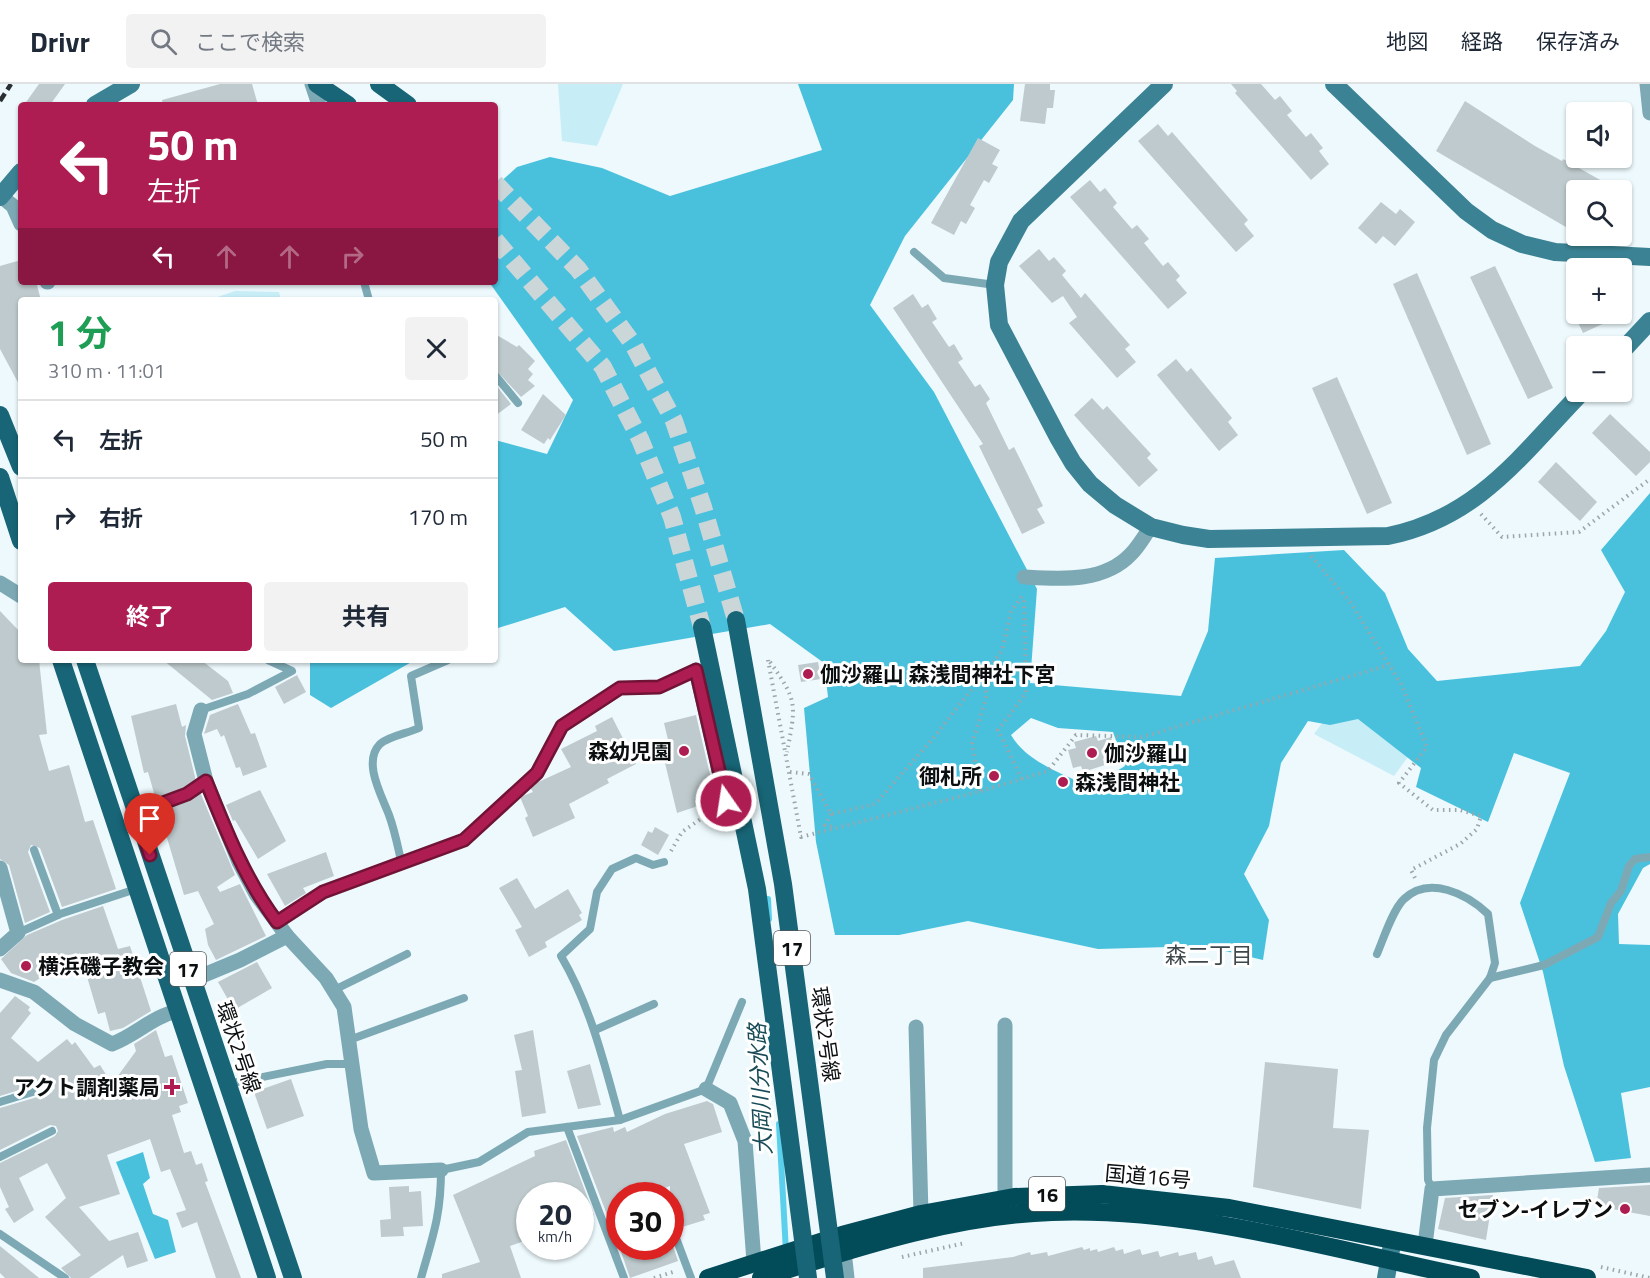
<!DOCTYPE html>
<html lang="ja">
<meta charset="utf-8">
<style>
:root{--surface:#fff;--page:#f2f2f3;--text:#1f2937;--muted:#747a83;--line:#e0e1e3;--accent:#ad1d52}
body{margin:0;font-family:"Titillium Web","Noto Sans JP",sans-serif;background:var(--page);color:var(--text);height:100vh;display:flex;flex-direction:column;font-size:22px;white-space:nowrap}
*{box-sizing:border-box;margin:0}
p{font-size:20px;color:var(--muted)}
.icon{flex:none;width:33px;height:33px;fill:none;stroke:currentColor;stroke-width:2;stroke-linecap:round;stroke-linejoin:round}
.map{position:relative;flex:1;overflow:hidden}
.drawer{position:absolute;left:18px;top:213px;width:480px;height:366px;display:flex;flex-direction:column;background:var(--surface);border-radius:6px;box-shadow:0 2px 4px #0004}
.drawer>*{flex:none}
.top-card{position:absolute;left:18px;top:18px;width:480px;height:183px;border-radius:6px;box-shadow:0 2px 4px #0004;background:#ad1d52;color:#fff;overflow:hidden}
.buttons{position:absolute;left:1566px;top:18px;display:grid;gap:12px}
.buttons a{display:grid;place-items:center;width:66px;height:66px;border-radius:6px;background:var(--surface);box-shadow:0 2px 4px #0004;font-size:30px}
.speed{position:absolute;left:516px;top:1098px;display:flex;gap:12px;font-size:30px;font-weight:700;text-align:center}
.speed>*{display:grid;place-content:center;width:78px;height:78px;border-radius:50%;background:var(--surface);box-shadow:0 2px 4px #0004;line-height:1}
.speed small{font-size:15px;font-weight:400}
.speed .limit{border:9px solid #d22;background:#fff;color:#111}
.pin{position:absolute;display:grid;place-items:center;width:51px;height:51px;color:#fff;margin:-62px -26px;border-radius:50% 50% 50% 0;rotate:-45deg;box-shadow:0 0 6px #0007}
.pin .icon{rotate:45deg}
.me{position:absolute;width:66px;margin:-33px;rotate:347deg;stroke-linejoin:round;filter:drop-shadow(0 0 4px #0008)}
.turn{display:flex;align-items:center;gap:21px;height:126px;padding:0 30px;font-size:27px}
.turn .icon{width:78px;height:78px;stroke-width:2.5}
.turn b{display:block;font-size:42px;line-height:51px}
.lanes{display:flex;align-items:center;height:57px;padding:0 30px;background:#0003;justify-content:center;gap:30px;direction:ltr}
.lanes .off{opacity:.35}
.round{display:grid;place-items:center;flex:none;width:63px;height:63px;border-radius:6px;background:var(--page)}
.summary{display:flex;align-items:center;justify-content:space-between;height:102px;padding:0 30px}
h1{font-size:36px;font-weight:700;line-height:45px;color:#1e9e55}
.action{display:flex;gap:12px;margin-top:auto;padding:12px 30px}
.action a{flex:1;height:69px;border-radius:6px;background:var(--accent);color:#fff;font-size:24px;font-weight:700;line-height:69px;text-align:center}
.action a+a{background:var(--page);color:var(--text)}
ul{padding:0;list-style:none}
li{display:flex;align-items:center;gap:18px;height:78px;padding:0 30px;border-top:2px solid var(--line)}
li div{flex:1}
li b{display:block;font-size:22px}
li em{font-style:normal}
header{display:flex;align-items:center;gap:36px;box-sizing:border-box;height:84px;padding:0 30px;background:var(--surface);border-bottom:2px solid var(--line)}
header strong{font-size:28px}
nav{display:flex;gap:33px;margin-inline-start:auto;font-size:21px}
.search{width:420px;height:54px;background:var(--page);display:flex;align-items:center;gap:15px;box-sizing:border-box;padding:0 21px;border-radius:6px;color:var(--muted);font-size:22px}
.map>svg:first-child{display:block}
.green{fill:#c7edf7}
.forest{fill:#49c1dd;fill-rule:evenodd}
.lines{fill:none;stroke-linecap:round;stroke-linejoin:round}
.stream{stroke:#5bd0ec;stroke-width:6}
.building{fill:#becacd}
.primary-tunnel{stroke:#cbd6d9;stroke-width:18;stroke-dasharray:18 9;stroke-linecap:butt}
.path{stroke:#9ca5a8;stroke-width:4;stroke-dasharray:1.5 4.5;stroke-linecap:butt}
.lane{stroke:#7da9b5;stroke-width:8}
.street{stroke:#7da9b5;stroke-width:15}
.secondary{stroke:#3b8394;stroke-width:18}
.primary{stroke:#176576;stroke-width:18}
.highway{stroke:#024b59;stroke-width:18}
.rail{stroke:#2a2f31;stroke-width:4.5;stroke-dasharray:9 4.5;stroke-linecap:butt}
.primary-bridge{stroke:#176576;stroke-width:18}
.route-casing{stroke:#701335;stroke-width:15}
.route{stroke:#ad1d52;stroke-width:10}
.poi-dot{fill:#ad1d52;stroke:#fff;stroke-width:2}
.labels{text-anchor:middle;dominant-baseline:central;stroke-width:6;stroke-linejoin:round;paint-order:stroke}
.shield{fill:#fff;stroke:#545758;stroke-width:1.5}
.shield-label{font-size:20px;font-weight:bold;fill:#0b0f10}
.poi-label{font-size:21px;font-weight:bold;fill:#0b0f10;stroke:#fff;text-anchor:start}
.street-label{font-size:21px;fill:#0b0f10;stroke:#fff}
.neighbourhood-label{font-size:22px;fill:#3e484b;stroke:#fff}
.water-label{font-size:22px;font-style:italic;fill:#184b57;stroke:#fff}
</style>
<header>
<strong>Drivr</strong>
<div class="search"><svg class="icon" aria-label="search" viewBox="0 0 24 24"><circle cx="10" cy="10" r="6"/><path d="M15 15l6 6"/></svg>ここで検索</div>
<nav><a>地図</a><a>経路</a><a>保存済み</a></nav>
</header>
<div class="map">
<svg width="1650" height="1194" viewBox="0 0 1650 1194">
<rect width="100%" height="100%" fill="#edf9fd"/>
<g class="green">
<polygon points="558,0 623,0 597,62 562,57"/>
<polygon points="235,207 279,208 281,216 209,216"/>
<polygon points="1347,606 1418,659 1394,692 1314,650"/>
</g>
<g class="forest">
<path d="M798,0h216l-1,16 -108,136 -35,69 64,87 103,197 -7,94 151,13 27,-65 7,-73 129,-8 41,43 23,56 29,32 143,-15 26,-35 19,-39 -24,-42 49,-57v371l-7,4 -25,46 1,30 31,1v142l-29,6 10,65 -36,4 -31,-96 -21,-94 -23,-69 50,-130 -56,-20 -26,69 -72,-35 5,-19 -63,-49 -28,6 -22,-4 -27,42 -12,63 -25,48 25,46 -6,40 -59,-14 -106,3 -130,-28 -69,14h-64l-19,-93 -12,-134 24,-11 -4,-34 -54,-39 -156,27 -49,-44 -70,22v-189l52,14 26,-54 -84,-118h6v-95l22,-20 33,-10 52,11 68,28 152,-46zM1031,634l27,10 55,4 12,34 -35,21c-29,-14 -63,-25 -79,-52z"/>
<polygon points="310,576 415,576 331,624 310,611"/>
<polygon points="143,1068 150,1094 143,1100 153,1130 168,1136 176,1168 155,1175 116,1078"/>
</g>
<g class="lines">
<g class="stream">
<polyline points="768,815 769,835"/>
<polyline points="779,1040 786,1168"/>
</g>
</g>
<g class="building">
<polygon points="39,0 65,0 50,21 24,21"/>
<polygon points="220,0 252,0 258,21 163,21 162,16"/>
<polygon points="1025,0 1050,0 1050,6 1055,6 1053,24 1047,24 1045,40 1020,37"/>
<polygon points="1231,0 1261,0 1275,16 1280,12 1292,27 1287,31 1306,53 1311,49 1323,64 1319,67 1329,80 1311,96 1235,9 1237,7"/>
<polygon points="1465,17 1535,62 1562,77 1563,75 1618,106 1576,106 1576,149 1436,67"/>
<polygon points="1158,40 1168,52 1172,48 1248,136 1244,140 1254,152 1236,168 1138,57"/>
<polygon points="978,54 1000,66 992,80 998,83 989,99 984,96 970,121 975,124 966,140 961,137 954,151 931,139"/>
<polygon points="1090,96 1100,108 1105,104 1117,119 1113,123 1132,145 1137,141 1149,155 1144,159 1163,182 1168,178 1180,192 1176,196 1187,209 1168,225 1070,113"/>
<polygon points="1381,118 1396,130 1400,125 1415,138 1395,162 1383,152 1376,160 1358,144"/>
<polygon points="1039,165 1049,177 1054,173 1066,187 1062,191 1081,214 1085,209 1130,261 1125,265 1136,278 1117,294 1069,239 1077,233 1063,212 1052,219 1019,182"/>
<polygon points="21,176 21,198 36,198 41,216 21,216 21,304 0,265 0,182"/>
<polygon points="1495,182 1553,304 1528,315 1470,193"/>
<polygon points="1417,189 1491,360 1467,371 1393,200"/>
<polygon points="913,210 922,224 928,220 937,235 932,238 949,263 954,260 963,275 958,278 975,303 980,300 990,315 986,319 1009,366 1014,363 1022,379 1043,422 1037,425 1045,439 1022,450 979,362 983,360 893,224"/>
<polygon points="1574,230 1624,230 1583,249"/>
<polygon points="495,250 517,263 519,261 535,277 528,285 533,290 528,296 535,302 521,313 495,285"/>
<polygon points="1176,275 1187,288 1191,284 1232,334 1228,338 1238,351 1219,367 1157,291"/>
<polygon points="1337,293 1392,419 1367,430 1312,304"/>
<polygon points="495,300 511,320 495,332"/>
<polygon points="543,310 566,331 550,356 548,354 544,360 521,346"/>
<polygon points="1092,314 1103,326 1107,322 1151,370 1147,374 1158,386 1139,403 1074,331"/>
<polygon points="1610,330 1650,368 1650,378 1636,392 1592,349"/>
<polygon points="1556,378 1597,418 1580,437 1538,398"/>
<polygon points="0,527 21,549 21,576 39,576 47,650 39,651 49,687 69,681 85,738 93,736 116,805 62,823 40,764 31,761 28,768 50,828 25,839 9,781 0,775"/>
<polygon points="163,576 201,576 228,597 233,609 212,616"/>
<polygon points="818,578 821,595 801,598 798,581"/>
<polygon points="297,591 306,608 284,620 275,603"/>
<polygon points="176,620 182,643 186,641 185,652 196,697 184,705 156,716 148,688 144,689 131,632"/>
<polygon points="238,620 251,650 255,649 267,683 243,692 240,683 236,684 224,651 221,653 217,645 204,650 210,631"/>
<polygon points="696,631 716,716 677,729 665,679 673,677 664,639"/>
<polygon points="612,633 636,680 607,695 609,699 569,720 575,734 533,753 525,734 528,732 520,713 533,708 530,703 534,700 571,683 561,665 597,647 595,642"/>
<polygon points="1096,652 1098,657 1111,653 1116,671 1103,675 1105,681 1083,688 1081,682 1073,684 1068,666 1076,664 1074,658"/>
<polygon points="260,706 286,757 258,775 235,736 233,737 226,721"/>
<polygon points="200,708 235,791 217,803 220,808 240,800 266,852 216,876 208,861 205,845 214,840 198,807 184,811 159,727"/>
<polygon points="655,743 669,751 658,771 641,761 648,747 652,749"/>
<polygon points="326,768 334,792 303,804 306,809 285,822 267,790"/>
<polygon points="517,794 535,825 568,805 582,829 579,831 582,836 545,858 547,863 529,873 515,846 522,843 499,804"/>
<polygon points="103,822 118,865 130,862 151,927 123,944 110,947 105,928 98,930 80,869 34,898 11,889 1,875 27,851 62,836"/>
<polygon points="257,878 272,904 234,926 218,898"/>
<polygon points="15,912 30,923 28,926 31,929 11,954 38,978 67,955 72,961 75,958 94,984 100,981 112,1000 136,967 134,960 156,946 165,973 172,971 188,1019 179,1022 181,1028 172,1031 184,1069 191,1067 196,1081 202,1079 208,1097 205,1098 241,1194 216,1194 197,1138 182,1144 176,1129 186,1126 170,1085 161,1088 150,1055 107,1071 120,1110 79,1123 109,1157 138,1148 148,1177 127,1184 123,1171 89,1194 71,1194 61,1184 81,1171 45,1133 66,1114 47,1079 19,1094 34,1126 14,1139 5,1125 9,1123 0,1103 0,1079 55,1052 58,1047 56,1042 50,1041 0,1066 0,1024 51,1009 55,1004 53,999 48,997 0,1012 0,929"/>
<polygon points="533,946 546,1029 522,1033 515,987 522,986 514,951"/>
<polygon points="1265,978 1338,985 1333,1044 1369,1046 1361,1125 1253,1103"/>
<polygon points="590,980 601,1021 578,1025 567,987"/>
<polygon points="291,995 304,1032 267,1045 254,1008"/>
<polygon points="707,1017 713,1020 722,1048 684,1060 710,1129 703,1131 705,1136 679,1144 675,1135 670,1132 670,1102 643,1112 620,1112 620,1156 617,1157 577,1052 613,1043 614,1048 625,1043 627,1048 665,1030"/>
<polygon points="566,1056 594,1131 580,1136 580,1112 530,1112 530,1155 510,1162 521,1194 442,1194 442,1190 480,1178 453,1111 535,1072 534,1067"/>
<polygon points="1650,1101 1650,1132 1596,1122 1599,1104"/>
<polygon points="409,1102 409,1108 421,1107 423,1142 403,1143 404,1152 381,1153 380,1136 391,1135 389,1103"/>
<polygon points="1493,1111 1486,1156 1438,1145 1445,1114"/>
<polygon points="0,1162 39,1194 5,1194 0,1189"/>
<polygon points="619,1162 673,1162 678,1177 630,1194"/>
<polygon points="1082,1163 1084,1166 1090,1164 1090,1167 1097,1165 1098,1168 1114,1163 1116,1167 1123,1165 1124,1170 1140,1165 1142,1171 1158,1167 1160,1173 1178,1168 1179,1172 1196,1168 1198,1176 1212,1172 1215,1181 1234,1176 1241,1194 923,1194 923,1184 1013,1173 1030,1168 1031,1171 1047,1168 1048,1172"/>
</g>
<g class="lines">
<g class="primary-tunnel">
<polyline points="495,99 578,185 633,260 674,337 703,423 736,536"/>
<polyline points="495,156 603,283 640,355 672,433 702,543"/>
</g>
<g class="path">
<polyline points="1481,430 1502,453 1579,448 1650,395"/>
<polyline points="1311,472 1351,519 1401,600 1427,663 1399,699 1433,726 1460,726 1481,732 1477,745 1460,760 1411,786 1416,796"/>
<polyline points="768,576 801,753 981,707 1048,687 1076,651 1142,653 1389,581"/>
<path d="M770,578c28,39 26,43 17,90"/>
<polyline points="790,688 809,690 831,730 875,720 934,653 1002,567 1011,528 1024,509"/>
<polyline points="1022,695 998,646 1026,609 1024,512"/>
<polyline points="981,707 972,660 987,611 982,593"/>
<polyline points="831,730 825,741 836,743"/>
<polyline points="671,767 682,748 705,732"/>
<polyline points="902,1173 965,1159"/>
<polyline points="1601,1183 1650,1194"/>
<polyline points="654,1194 676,1187"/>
</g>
<g class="lane">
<polyline points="914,168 944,194 995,201"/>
<polyline points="364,198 369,216"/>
<polyline points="495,291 518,319"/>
<polyline points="201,626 248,610 292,587 268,576"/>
<polyline points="715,725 726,717"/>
<polyline points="137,729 187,710 206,697"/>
<polyline points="34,766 58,831"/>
<path d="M402,781c-4,-17 -7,-34 -13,-50 -7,-19 -27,-53 -9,-71 9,-8 29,-11 39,-16l-8,-52 37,-16"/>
<polyline points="277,838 323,808 464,756 537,689 562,642 620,604 659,603 697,585"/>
<polyline points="18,849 60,830 136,805"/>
<path d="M1377,870c6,-14 16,-45 27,-55 25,-24 63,-5 84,15l7,49 -5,15 -44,57 -12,25 -7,68 1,52 4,9"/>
<polyline points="1490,894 1544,881 1598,853 1611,819 1621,807 1629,782 1635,775 1650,773"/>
<polyline points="334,906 407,870"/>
<polyline points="595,946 654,920"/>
<polyline points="349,956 464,914"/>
<polyline points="228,1000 327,980 353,980"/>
<polyline points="0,1018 49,1003"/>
<path d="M620,1036c-16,-57 -29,-113 -59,-164l29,-27 7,-37 15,-23 24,-11 17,7 11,-3"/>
<polyline points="567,1043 624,1194"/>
<polyline points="0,1073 52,1047"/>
<polyline points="670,1138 691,1194"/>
<polyline points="0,1150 65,1194"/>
<path d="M421,1194c12,-42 20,-63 20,-108l38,-8 49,-30 92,-12 86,-31 36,-87"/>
</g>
<g class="street">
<polyline points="312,0 319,21"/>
<polyline points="1647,0 1650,29"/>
<polyline points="1,112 13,122 21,140"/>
<polyline points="47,198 48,198"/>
<path d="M1024,493c36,2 80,6 107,-23 8,-8 13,-18 20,-27"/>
<polyline points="0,499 21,512"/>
<polyline points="696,586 726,717"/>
<polyline points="201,626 194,650 206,697 239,778 256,810 287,852 326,894 344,923 361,1045 374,1089 441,1086"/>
<polyline points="0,784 18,849 0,865"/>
<path d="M0,896l34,12 41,32 37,20c24,-9 41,-28 66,-33"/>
<polyline points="192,896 240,876 287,852"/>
<polyline points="1005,941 1005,1114"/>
<polyline points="916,943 921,1130"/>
<polyline points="706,1005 730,1019 745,1057 754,1178"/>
<polyline points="843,1158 847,1194"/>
<polyline points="1425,1161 1432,1105 1650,1091"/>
</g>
<g class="secondary">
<path d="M1164,0l-143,137 -22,41 -4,23 4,40 60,114 14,24 17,21 25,21 36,22 32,8 26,4 179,-3c90,-18 134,-82 194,-144"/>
<polyline points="1334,0 1466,127 1492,146 1522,160 1555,168 1650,173"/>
<polyline points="95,21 131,0"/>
<polyline points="0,113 21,88"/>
<polyline points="1622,267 1650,237"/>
<polyline points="1386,1194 1392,1160"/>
</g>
<g class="primary">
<polyline points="317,0 348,21"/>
<polyline points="379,0 408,21"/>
<polyline points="0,331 21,383"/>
<polyline points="0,393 21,457"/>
<polyline points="61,576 267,1194"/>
<polyline points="85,576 293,1194"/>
</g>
<g class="highway">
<polyline points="708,1194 842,1151 921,1130 1014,1113 1102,1110 1229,1124 1587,1194"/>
<path d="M761,1194c94,-30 192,-63 291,-66 142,-5 281,38 419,66"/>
</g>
<polyline class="rail" points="0,17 11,0"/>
<g class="primary-bridge">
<polyline points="736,536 783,800 835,1194"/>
<polyline points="702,543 757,805 808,1194"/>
</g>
</g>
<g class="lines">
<defs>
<path id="route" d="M150,771l-14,-42 51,-19 19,-13c20,50 39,98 71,141l46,-30 141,-52 73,-67 25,-47 58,-38 39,-1 37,-17 30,131"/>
</defs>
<use href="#route" class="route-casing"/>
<use href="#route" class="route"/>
</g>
<g class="poi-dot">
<circle cx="808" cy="590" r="6"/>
<circle cx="684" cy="667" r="6"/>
<circle cx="1092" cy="669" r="6"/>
<circle cx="994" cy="692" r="6"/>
<circle cx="1063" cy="698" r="6"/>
<circle cx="26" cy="882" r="6"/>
<path d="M169 994h6v6h6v6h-6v6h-6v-6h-6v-6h6z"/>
<circle cx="1625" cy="1125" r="6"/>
</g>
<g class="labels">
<g class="shield">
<rect x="774" y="847" width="36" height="34" rx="4.5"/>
<rect x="170" y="868" width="36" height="34" rx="4.5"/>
<rect x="1029" y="1093" width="36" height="34" rx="4.5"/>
</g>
<g class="shield-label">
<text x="792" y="864">17</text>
<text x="188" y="885">17</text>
<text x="1047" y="1110">16</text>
</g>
<g class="poi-label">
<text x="820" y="590">伽沙羅山 森浅間神社下宮</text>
<text x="672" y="667" text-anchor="end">森幼児園</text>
<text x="1104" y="669">伽沙羅山</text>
<text x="982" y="692" text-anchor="end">御札所</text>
<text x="1075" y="698">森浅間神社</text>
<text x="38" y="882">横浜磯子教会</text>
<text x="160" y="1003" text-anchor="end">アクト調剤薬局</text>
<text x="1613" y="1125" text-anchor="end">セブン-イレブン</text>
</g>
<g class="street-label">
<text transform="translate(826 950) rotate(82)">環状2号線</text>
<text transform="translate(239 963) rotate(71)">環状2号線</text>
<text transform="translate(1148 1092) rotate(5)">国道16号</text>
</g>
<g class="neighbourhood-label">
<text x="1209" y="871">森二丁目</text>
</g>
<g class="water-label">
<text transform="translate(760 1005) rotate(-93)">大岡川分水路</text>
</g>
</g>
</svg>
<div class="buttons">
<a><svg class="icon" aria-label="sound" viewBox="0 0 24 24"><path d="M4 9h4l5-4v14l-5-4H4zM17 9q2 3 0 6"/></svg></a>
<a><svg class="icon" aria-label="search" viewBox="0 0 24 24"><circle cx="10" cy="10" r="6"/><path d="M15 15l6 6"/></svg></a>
<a>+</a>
<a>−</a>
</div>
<div class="speed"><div>20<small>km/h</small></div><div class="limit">30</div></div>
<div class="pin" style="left:150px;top:771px;background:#d93025"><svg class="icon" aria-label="arrive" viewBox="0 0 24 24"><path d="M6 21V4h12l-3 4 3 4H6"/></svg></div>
<svg class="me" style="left:726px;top:717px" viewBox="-20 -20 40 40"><circle r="17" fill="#ad1d52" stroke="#fff" stroke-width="3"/><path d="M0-11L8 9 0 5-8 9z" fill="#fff"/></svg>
<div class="top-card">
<div class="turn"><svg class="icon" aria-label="left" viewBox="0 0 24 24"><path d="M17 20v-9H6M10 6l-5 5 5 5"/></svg><div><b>50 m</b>左折</div></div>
<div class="lanes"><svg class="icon" aria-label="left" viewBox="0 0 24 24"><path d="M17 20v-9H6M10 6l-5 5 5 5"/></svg><svg class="icon off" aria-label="ahead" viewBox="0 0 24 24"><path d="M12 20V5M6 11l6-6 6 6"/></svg><svg class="icon off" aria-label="ahead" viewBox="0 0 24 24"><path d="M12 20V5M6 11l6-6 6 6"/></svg><svg class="icon off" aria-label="right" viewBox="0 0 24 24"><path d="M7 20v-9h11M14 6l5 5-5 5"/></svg></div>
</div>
<section class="drawer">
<div class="summary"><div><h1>1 分</h1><p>310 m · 11:01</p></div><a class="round"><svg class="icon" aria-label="close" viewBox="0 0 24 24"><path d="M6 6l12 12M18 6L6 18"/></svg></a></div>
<ul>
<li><svg class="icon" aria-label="left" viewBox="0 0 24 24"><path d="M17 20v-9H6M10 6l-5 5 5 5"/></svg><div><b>左折</b></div><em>50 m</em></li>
<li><svg class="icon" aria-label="right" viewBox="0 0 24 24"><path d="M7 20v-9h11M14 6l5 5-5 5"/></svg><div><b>右折</b></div><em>170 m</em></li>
</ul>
<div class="action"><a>終了</a><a>共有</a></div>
</section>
</div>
